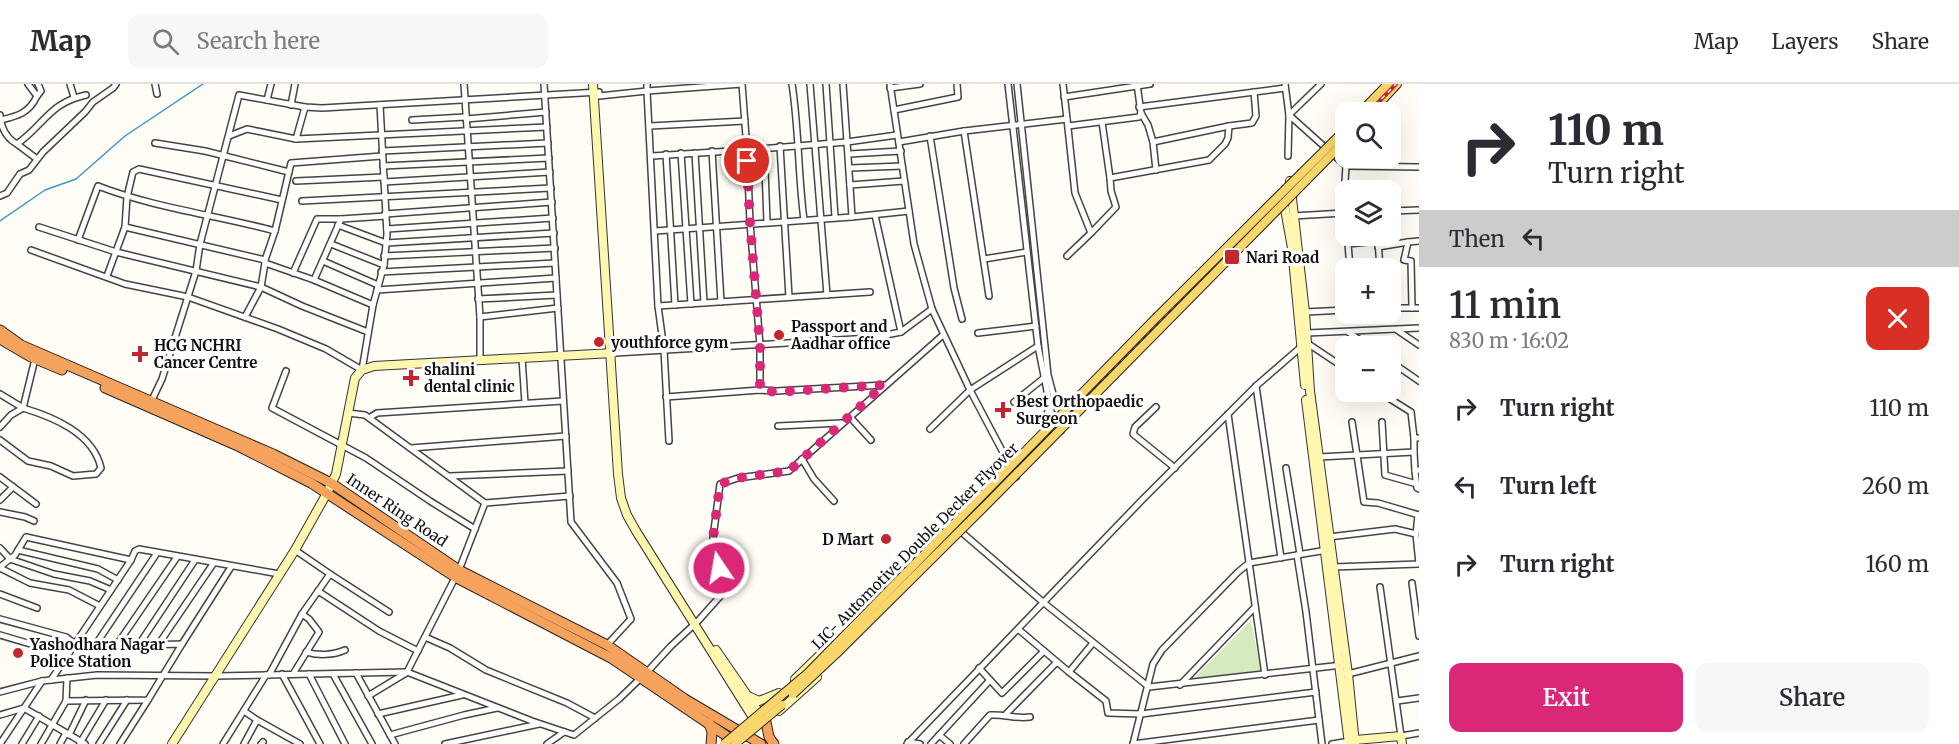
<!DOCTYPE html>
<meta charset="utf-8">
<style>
:root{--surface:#fff;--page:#f7f7f7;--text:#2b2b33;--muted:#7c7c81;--line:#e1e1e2;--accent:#db2777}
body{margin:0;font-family:Merriweather,serif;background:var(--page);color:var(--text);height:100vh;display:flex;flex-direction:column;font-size:22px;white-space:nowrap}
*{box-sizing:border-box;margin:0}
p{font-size:20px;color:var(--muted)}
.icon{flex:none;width:33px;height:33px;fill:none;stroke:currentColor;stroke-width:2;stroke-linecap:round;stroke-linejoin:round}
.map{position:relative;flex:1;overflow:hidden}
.details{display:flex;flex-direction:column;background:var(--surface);width:540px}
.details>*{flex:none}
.banner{background:#fff;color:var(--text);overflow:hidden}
.controls{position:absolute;left:1335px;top:18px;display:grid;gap:12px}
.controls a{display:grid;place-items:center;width:66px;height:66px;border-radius:12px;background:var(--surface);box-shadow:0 6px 24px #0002;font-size:30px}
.pin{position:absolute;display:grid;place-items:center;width:51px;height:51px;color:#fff;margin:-26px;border:3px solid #fff;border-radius:50%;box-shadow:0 2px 6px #0007}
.me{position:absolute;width:66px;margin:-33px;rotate:348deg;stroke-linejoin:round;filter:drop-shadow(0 0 4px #0008)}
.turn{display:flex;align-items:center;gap:21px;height:126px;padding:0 30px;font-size:27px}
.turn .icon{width:78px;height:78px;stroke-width:2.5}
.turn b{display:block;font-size:42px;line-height:51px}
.then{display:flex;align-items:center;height:57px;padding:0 30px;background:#0003;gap:12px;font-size:22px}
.round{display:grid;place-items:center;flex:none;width:63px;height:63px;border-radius:12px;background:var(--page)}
.headline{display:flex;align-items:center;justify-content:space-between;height:102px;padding:0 30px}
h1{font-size:36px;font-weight:600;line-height:45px}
.cta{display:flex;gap:12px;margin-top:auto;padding:12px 30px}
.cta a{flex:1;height:69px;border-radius:12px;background:var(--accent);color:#fff;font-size:24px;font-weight:600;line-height:69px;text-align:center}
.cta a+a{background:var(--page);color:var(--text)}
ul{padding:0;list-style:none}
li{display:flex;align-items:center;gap:18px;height:78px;padding:0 30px}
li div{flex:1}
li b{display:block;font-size:22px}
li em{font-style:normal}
header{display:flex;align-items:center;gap:36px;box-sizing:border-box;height:84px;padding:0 30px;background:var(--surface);border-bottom:2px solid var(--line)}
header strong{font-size:28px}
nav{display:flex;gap:33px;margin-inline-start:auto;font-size:21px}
.search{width:420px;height:54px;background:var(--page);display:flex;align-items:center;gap:15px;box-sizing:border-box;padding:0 21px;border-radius:12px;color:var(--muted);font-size:22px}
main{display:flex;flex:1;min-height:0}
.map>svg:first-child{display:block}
.green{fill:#d5ebbd}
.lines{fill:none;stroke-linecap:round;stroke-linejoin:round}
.stream{stroke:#3f96cf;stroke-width:1.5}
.street-casing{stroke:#444;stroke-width:8}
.secondary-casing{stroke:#333;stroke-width:10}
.primary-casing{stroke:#222;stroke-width:10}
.highway-casing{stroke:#222;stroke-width:11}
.street{stroke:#fff;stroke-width:5}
.secondary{stroke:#fff6b0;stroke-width:8}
.primary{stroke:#f9d66b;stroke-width:8}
.highway{stroke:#f5a25d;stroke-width:9}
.rail-casing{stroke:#c4262e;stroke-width:4}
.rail{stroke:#fff;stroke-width:1.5;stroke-dasharray:4.5;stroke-linecap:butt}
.primary-bridge-casing{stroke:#222;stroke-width:10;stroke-linecap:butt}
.primary-bridge{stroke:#f9d66b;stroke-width:8}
.route{stroke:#db2777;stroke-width:10;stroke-dasharray:0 18}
.poi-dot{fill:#c4262e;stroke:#fff;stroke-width:2}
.labels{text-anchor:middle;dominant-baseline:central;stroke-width:6;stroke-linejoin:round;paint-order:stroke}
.poi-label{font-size:15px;font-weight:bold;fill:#111;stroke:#fff;text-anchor:start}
.street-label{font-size:15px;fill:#111;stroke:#fff}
</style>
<header>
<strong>Map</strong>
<div class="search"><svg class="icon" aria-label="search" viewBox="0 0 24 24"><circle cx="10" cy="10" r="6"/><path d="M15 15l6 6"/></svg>Search here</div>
<nav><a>Map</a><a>Layers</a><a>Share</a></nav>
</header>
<main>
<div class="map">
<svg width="1419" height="660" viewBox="0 0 1419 660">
<rect width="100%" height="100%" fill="#fffdf5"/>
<polygon class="green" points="1251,536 1261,587 1194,594"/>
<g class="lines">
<polyline class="stream" points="0,137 45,106 76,95 125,52 203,0"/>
<defs>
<g id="street">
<polyline points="70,0 74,13"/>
<polyline points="155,0 157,10"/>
<polyline points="464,0 480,233 480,277"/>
<polyline points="544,0 571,438 617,499 631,535 607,561"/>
<polyline points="647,0 647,7 742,0 747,66 652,72"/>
<path d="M792,0c7,45 6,91 12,136"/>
<polyline points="810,0 827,211"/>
<polyline points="826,0 835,133"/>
<polyline points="843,0 847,58 897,51"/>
<polyline points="890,0 914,160 932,225 970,306 1016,393"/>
<polyline points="1008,0 1038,262 1053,337 1061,347"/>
<polyline points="1017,0 1048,291 1057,325 1062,333"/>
<polyline points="1063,0 1067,35"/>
<polyline points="1285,0 1289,31 1321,0"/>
<polyline points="890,4 920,0"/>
<polyline points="37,12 41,7 38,0"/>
<polyline points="599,12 647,7 658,222 664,266 669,357"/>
<polyline points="1064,13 1150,0"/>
<polyline points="267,16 271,0"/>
<polyline points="291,21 295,0"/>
<polyline points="305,23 296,55 547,43"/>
<polyline points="1139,23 1285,4"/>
<polyline points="894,26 958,13 957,0"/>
<path d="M0,31c1,12 6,23 17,29 28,-20 32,-41 69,-49"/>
<polyline points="1289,31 1346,82 1343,129"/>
<polyline points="466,35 546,28"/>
<path d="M1,36c17,-4 28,-7 36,-24l-9,-12"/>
<polyline points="412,36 465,33"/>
<polyline points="1102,38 1110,94 1209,76 1225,60 1228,54 1229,42 1153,58 1148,41 1141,29"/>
<polyline points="650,42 745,37"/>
<polyline points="1068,42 1139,33 1141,29 1137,0"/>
<polyline points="1229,42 1252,39 1256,32 1254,8"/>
<polyline points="964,47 989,212"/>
<polyline points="229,52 247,45 296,55"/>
<polyline points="930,52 954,204 962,235"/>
<polyline points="899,58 964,47 1067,35 1075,109 1091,149 1067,172"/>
<polyline points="1153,58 1156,86"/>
<polyline points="155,59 205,67 289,88"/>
<polyline points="17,60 37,75"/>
<polyline points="780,62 789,213"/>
<polyline points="382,67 548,59"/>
<polyline points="712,67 721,218"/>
<polyline points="681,69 691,220"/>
<polyline points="695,69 704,219"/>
<polyline points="666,70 675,221"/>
<polyline points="849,70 901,67"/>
<polyline points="1288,72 1289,31"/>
<polyline points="383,82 549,74"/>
<polyline points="1346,82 1419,83"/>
<polyline points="850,84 902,82"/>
<polyline points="765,85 767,138"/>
<polyline points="296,97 384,93"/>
<polyline points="384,98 550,88"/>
<polyline points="850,101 904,97"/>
<polyline points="0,112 7,109 20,90 29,86 43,68 85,28 93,18 113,4 116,0"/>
<polyline points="302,117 551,104"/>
<polyline points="1390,127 1419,126"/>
<polyline points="385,130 552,118"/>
<polyline points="875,131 901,248"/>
<polyline points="1293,132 1344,129"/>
<polyline points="338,141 386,159 554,149"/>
<polyline points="39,143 116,168 261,203 302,222 368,248"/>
<polyline points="125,143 265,176"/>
<polyline points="387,145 553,134"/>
<polyline points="655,147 852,133 909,127"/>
<polyline points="1091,149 1116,123 1111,107 1110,94"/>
<path d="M78,156l20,-54c57,22 118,29 177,45"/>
<polyline points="331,160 384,181"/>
<polyline points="1378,163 1408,158"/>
<polyline points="31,166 125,200 188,213 278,245 326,265 362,286 373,221 384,181 387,150 380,21"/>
<polyline points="384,172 555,164"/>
<polyline points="984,175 1027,168"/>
<polyline points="323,177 378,201"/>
<polyline points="1350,184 1348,160 1378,157 1380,184"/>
<polyline points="381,188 555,179"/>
<polyline points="293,189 317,135 341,135"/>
<polyline points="107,192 125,143 127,113 133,88 139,85 282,116"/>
<polyline points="314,196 341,135 386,132"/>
<polyline points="377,206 556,194"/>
<polyline points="478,215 557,211"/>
<polyline points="373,221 314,196 265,179 265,176 275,147 291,79 382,72"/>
<polyline points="658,222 870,208"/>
<polyline points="1390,224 1419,224"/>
<polyline points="1412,224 1411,177 1404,176 1408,158 1419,157"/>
<polyline points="1305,228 1346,226"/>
<polyline points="245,233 261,203 265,179"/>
<polyline points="480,233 558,224"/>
<polyline points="1397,246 1419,261"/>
<polyline points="1348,248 1369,262"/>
<polyline points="978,249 1036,242"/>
<polyline points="1307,249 1419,244"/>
<polyline points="615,269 871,254 901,248 932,225"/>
<polyline points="522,274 525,319"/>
<polyline points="1390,277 1419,297"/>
<polyline points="286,287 272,324 366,374 430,417 475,445"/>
<polyline points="1256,302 1281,474"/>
<polyline points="760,306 760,261 750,139 747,66 847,58 852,133"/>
<polyline points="1379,308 1411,328 1414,354 1419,354"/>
<polyline points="0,310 23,324 35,275"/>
<polyline points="1055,312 1060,317 1073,316"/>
<polyline points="666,313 760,306 776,307 884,301"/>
<polyline points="151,318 162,295 196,187 200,160 239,11 305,23 322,24 599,8"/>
<polyline points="1014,318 1044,294"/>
<polyline points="1156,323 1135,343 1133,350 1175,384"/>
<polyline points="348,329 365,331 485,419"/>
<polyline points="1228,330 1265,591"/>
<polyline points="850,333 871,356"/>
<polyline points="369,334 377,329 563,317"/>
<polyline points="1352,338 1364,418 1378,419 1419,431"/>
<polyline points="1382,338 1385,391 1417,400"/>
<polyline points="778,342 841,339"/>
<path d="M0,343l11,-12 12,-7c30,9 70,25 78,60l-5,6 -23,2 -22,-10 -23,-5 -28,-21"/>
<polyline points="930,345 970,306 1038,262"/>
<polyline points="1044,346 1047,336 1048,324"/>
<polyline points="411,364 566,352"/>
<polyline points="1414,368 1415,387 1419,386"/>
<polyline points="1319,373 1414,368 1414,354"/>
<polyline points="802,375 814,395 834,417"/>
<polyline points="1286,384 1300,470"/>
<polyline points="1415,387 1417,404 1419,405"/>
<polyline points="450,392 568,387"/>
<polyline points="0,393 36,420"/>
<polyline points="570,412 485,419 459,486 407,588 532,637 574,651 619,615 648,587 671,562 698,537 731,500 719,484 713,454 720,400 738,394 789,387 943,251"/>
<polyline points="0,416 13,403"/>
<polyline points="0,428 25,433 34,437"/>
<polyline points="959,446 1044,519 1149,603 1342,581"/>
<polyline points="1329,453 1395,445 1416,450"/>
<polyline points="0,464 10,475 54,490 90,497 111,506"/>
<polyline points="18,466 98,485 118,496"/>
<polyline points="1297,471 1306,528 1322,660"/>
<polyline points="131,476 135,467 139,465 279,490"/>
<polyline points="0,483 15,471 26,453 131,476 51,596"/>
<polyline points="1333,483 1419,480 1416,450 1418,431"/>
<polyline points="0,484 30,499 69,506 100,522"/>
<polyline points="330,490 389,528"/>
<polyline points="1412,499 1419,552"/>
<polyline points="1380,503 1401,652 1419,649"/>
<polyline points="318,507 379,547 418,567"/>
<polyline points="0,510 37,524"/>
<polyline points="0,535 66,553 75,560"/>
<polyline points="1018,545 1069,588 1093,559"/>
<polyline points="0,551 68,571"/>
<polyline points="425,553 450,564 486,586 567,619 595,634"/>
<polyline points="182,560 231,483"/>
<polyline points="158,561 213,480"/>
<polyline points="116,562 177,473"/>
<polyline points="138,562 195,476"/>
<polyline points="94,563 157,469"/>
<path d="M306,568c12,4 28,3 39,-2"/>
<polyline points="979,584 1002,609 1044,567"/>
<polyline points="1069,588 1106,617 1108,629 1141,630 1316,608"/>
<polyline points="356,589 395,660"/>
<polyline points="282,590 320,660"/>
<polyline points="293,590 319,548 309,535 302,530"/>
<polyline points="309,590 345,660"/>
<polyline points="333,590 372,660"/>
<polyline points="1348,590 1419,572"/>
<polyline points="269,591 302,530 330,490 295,466"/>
<polyline points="67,594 66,617 148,616 182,560 73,563"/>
<polyline points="1180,601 1255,523"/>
<polyline points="0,608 42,597 97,591 216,592 407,588"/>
<polyline points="368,612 406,589"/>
<polyline points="1397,617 1419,614"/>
<polyline points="378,630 462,611"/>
<polyline points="1006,630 1057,578"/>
<polyline points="0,631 24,624 85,660"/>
<polyline points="257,636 300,660"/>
<polyline points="69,651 86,616"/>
<polyline points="390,651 464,631 497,624"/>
<polyline points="939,651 950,660"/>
<polyline points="908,658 920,660"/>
<polyline points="80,659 106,616"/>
<polyline points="0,660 42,597"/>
<polyline points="22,660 39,632"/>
<polyline points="41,660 66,617"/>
<polyline points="60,660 66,649"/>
<polyline points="99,660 127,616"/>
<polyline points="120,660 148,616"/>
<polyline points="223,660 266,591"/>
<polyline points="244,660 257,636 244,627"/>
<polyline points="261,660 263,658"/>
<polyline points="445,660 539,640"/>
<polyline points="547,660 564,648"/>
<polyline points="907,660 1143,415 1256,302 1301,263 1307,259 1346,285"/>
<polyline points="931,660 990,596"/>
<path d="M964,660l26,-29c15,-1 25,4 40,2"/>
<polyline points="1133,660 1153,580 1162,566 1238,488 1249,479 1327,466"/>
<polyline points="1133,660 1319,636"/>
<polyline points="1332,660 1350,657"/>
</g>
<g id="secondary">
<polyline points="593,0 618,390 621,414 627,431 636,447 757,640"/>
<polyline points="1290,97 1305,228 1310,307 1348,590 1355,660"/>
<polyline points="1283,114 1292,164 1305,301"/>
<polyline points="1306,316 1349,660"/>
<polyline points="716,566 762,633"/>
<polyline points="795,595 829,562"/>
<polyline points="748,612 759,617 779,609"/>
<polyline points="779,627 817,593"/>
<polyline points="1355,656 1401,652 1402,660"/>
<polyline points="172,660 295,466 327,409 336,390 355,294 362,286 374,282 613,269"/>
</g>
<g id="primary">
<polyline points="1361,28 1388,0"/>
<polyline points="1371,28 1397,0"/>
</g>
<g id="highway">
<polyline points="0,246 21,261 273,370 331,399 459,486 607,561 685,615 761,660"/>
<polyline points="0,255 31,273 62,286"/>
<polyline points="105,304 240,363 311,399 455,493 611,574 737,659"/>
<polyline points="766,638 769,653 774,660"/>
<polyline points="709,639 712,648 711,660"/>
</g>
</defs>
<use href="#street" class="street-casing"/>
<use href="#secondary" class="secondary-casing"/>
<use href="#primary" class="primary-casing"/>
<use href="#highway" class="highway-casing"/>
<use href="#street" class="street"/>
<use href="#secondary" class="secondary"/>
<use href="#primary" class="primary"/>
<use href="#highway" class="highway"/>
<defs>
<g id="rail">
<polyline points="1369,28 1396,0"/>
<polyline points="728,660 794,605 824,577 1346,49"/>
</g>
</defs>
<use href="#rail" class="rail-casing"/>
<use href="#rail" class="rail"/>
<defs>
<g id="primary-bridge">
<polyline points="793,610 839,567 987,420 1346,56"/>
<polyline points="724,660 808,589 1155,235 1346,45"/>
<polyline points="735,660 782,621"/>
</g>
</defs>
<use href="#primary-bridge" class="primary-bridge-casing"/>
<use href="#primary-bridge" class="primary-bridge"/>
</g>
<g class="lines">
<polyline class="route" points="719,484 713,454 720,400 738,394 789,387 884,301 776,308 760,306 760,261 750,139 747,77"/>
</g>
<g class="poi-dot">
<rect x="1224" y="165" width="16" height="16" rx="3"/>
<circle cx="779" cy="251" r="6"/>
<circle cx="599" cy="258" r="6"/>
<path d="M137 261h6v6h6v6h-6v6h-6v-6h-6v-6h6z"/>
<path d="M408 285h6v6h6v6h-6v6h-6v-6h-6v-6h6z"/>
<path d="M1000 317h6v6h6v6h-6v6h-6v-6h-6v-6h6z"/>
<circle cx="886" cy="455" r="6"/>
<circle cx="18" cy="569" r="6"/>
</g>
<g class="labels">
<g class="poi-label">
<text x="1246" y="173">Nari Road</text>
<text x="791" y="242">Passport and<tspan x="791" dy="17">Aadhar office</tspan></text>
<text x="611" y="258">youthforce gym</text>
<text x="154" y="261">HCG NCHRI<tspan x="154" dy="17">Cancer Centre</tspan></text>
<text x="424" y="285">shalini<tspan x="424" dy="17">dental clinic</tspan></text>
<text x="1016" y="317">Best Orthopaedic<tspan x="1016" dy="17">Surgeon</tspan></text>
<text x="874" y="455" text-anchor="end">D Mart</text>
<text x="30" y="560">Yashodhara Nagar<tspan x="30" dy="17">Police Station</tspan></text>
</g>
<g class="street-label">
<text transform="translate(397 426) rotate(34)">Inner Ring Road</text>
<text transform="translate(915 462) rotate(-45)">LIC- Automotive Double Decker Flyover</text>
</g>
</g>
</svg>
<div class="controls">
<a><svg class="icon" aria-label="search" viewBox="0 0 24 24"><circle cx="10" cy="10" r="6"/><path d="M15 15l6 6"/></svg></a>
<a><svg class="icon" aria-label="layers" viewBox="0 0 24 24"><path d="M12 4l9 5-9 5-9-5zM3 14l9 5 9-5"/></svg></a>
<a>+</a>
<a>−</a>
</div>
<div class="pin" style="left:747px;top:77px;background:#d93025"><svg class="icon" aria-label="arrive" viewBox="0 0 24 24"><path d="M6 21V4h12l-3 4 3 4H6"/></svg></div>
<svg class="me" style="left:719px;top:484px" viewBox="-20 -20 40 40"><circle r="17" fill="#db2777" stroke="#fff" stroke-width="3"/><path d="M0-11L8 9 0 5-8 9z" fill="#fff"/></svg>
</div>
<section class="details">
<div class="banner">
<div class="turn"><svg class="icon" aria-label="right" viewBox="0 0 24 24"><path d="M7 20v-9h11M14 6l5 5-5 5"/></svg><div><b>110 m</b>Turn right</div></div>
<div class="then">Then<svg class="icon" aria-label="left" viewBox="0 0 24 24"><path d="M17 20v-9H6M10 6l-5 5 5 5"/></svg></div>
</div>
<div class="headline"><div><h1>11 min</h1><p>830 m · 16:02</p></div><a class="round" style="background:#d93025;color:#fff"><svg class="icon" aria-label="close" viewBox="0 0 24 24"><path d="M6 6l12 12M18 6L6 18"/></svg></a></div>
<ul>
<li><svg class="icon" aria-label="right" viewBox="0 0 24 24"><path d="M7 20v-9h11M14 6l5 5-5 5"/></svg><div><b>Turn right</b></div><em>110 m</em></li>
<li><svg class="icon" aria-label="left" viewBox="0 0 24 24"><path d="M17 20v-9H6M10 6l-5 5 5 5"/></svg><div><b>Turn left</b></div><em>260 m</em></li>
<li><svg class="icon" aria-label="right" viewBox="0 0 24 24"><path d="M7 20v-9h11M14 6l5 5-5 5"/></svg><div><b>Turn right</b></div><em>160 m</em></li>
</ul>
<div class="cta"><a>Exit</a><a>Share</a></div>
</section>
</main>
